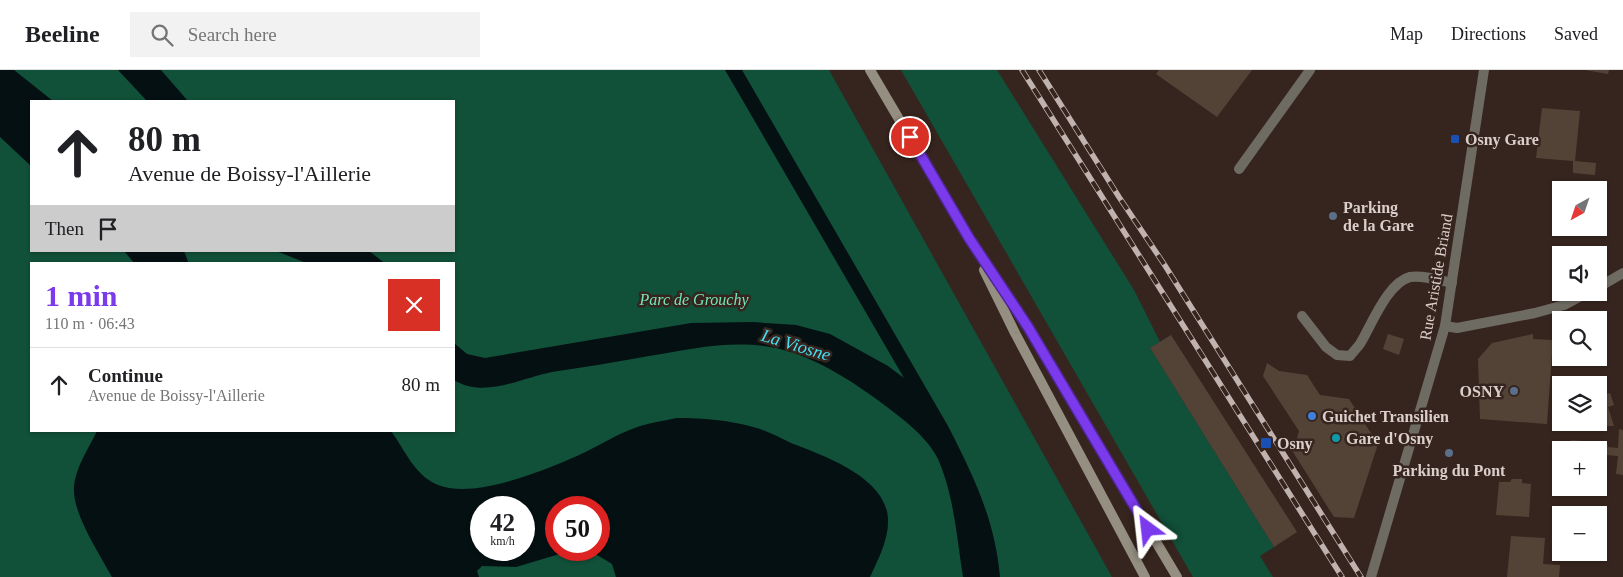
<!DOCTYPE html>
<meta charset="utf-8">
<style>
:root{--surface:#fff;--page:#f2f2f2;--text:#202124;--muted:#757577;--line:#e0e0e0;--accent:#7c3aed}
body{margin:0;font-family:Georgia,serif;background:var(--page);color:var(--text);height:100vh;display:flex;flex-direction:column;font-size:19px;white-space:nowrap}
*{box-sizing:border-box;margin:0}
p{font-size:16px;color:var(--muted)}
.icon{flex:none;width:28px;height:28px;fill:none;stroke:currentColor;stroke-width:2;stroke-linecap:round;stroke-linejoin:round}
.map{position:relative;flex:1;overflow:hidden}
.sheet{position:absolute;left:30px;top:192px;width:425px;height:170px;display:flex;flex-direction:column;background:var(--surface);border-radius:0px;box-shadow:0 1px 4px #0004}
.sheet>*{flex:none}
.banner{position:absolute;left:30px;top:30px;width:425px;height:152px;border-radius:0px;box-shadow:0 1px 4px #0004;background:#fff;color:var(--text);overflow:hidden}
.needle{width:32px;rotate:220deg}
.fabs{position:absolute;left:1552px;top:111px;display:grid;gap:10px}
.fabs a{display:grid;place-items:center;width:55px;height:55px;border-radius:0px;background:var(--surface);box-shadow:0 1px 4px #0004;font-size:25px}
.speed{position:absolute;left:470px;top:426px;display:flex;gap:10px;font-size:25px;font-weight:700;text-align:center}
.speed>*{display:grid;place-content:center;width:65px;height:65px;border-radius:50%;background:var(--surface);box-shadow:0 1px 4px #0004;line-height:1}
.speed small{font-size:12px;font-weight:400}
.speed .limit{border:8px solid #d22;background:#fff;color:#111}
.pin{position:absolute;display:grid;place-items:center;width:42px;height:42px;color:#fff;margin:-21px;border:2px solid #fff;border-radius:50%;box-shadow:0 1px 5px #0007}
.me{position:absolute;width:55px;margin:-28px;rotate:330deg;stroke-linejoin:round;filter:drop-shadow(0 0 4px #0008)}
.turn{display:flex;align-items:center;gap:18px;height:105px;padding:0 15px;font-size:22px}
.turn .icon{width:65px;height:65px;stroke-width:2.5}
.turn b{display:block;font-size:35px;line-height:42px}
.then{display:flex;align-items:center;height:48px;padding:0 15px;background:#0003;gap:10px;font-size:19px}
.round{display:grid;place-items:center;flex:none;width:52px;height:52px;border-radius:0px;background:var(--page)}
.headline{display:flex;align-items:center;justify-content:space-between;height:85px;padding:0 15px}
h1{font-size:30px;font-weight:600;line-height:38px;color:var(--accent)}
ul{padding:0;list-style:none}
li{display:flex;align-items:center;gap:15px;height:75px;padding:0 15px;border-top:1px solid var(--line)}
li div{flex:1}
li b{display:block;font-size:19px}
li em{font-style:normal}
header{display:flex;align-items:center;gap:30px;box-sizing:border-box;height:70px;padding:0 25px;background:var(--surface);border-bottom:1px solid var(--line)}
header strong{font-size:24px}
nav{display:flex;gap:28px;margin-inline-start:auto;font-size:18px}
.search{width:350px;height:45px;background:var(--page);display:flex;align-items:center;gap:12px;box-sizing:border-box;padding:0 18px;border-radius:0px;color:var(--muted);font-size:19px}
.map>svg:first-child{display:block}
.green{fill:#115039;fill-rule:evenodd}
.water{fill:#041012;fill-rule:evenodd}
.building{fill:#534337}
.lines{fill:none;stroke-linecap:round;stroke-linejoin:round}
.service{stroke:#6e6b62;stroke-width:10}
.minor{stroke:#6e6b62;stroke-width:10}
.tertiary{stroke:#6e6b62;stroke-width:10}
.secondary{stroke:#958f82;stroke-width:10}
.rail-casing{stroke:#c0b3af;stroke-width:5.5}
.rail{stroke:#36251e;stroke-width:4;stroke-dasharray:11;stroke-linecap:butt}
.route-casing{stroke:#51269a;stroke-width:12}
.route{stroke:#7c3aed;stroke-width:9}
.transit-dot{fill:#1a4fb4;stroke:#36251e;stroke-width:2}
.service-dot{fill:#5c6f8a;stroke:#36251e;stroke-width:2}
.shop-dot{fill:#3f7fe0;stroke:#36251e;stroke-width:2}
.culture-dot{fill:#0f9aa8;stroke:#36251e;stroke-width:2}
.labels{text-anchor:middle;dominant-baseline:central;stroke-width:5;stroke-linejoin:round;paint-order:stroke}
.poi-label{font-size:16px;font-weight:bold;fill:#dbcfcb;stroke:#36251e;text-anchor:start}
.street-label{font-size:16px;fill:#dbcfcb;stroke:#36251e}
.park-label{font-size:16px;font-style:italic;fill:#75e7b7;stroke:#36251e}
.water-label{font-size:18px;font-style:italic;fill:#47def2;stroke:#36251e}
</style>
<header>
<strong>Beeline</strong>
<div class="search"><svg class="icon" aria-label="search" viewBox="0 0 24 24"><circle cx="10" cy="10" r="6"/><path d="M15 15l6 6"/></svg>Search here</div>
<nav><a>Map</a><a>Directions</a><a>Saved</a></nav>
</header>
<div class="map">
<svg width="1623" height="507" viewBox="0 0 1623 507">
<rect width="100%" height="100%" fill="#36251e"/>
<g class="green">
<path d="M0,0h829l283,507h-1112zM31,31h423v150h-423zM31,194h423v167h-423zM481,438h43v42h-43zM556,438h43v42h-43z"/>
<polygon points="901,0 997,0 1134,220 1160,272 1150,278 1274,477 1260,486 1273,507 1193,507"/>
</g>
<g class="water">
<polygon points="0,0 14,0 53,31 31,31 31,96 0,67"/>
<polygon points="118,0 161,0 188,31 147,31"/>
<path d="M725,0h17l206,356c26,51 47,94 52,151h-37c-6,-38 -9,-82 -25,-118 -12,-24 -38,-42 -59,-58 -30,-22 -66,-45 -103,-53 -42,-9 -86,1 -127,8 -32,6 -65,11 -97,16 -31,6 -68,27 -98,8v-37l13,11 18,4 206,-35 62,-1 43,3 34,9 58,32 16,12z"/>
<polygon points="124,181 184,181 189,194 135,194"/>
<polygon points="276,181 369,181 386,194 309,194"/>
<path d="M677,348c26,0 51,2 76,9 13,3 26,10 38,16 33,13 95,34 97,76 1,20 -10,41 -18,58h-254l-4,-13 -23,-14h10v-42h-43v42h31l-24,3 -47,14 -34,-1 -5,5 2,6h-367c-12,-22 -37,-60 -38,-85 -1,-21 14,-42 23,-61h294c14,19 23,44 47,54 35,14 99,-12 132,-26 22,-9 41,-22 62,-30 14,-6 31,-8 45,-11zM481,438h43v42h-43z"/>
</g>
<g class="building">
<polygon points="1159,0 1252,0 1217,47 1156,4"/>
<polygon points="1585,0 1609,0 1608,4"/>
<polygon points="1542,38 1580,41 1575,91 1596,93 1595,105 1573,103 1573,91 1536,88"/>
<polygon points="1388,264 1404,269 1399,285 1383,279"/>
<polygon points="1533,264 1533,269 1553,270 1547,354 1480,349 1478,289 1492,273"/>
<polygon points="1171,265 1297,462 1274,477 1150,278"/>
<polygon points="1267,293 1279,301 1307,305 1320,325 1349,329 1378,374 1354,448 1334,447 1293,382 1299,361 1263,306"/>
<polygon points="1610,323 1614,335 1608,337 1614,356 1599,356 1597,352 1599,352 1599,326"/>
<polygon points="1619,359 1623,360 1623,405 1616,404 1618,386 1607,385 1605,398 1599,397 1599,380 1571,380 1571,370 1607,373 1608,377 1618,378"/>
<polygon points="1512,409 1522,409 1522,413 1531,414 1529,447 1496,445 1499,412 1510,412"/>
<polygon points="1572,442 1594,443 1594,445 1572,445"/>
<polygon points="1511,466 1545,468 1543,494 1560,495 1559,507 1507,507"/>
</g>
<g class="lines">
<path class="service" d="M1302,246l24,31 11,8 13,1c3,-4 7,-8 10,-12 11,-18 28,-62 50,-67 13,-2 29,3 42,6"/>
<g class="minor">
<polyline points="1239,99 1310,0"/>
<polyline points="1599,217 1623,203"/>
<polyline points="1445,256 1457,258 1535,243 1564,235 1588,222"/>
</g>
<polyline class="tertiary" points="1371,507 1445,256 1484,0"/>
<g class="secondary">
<polyline points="870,0 969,168 1028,257 1177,507"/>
<polyline points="984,200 1015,263 1145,507"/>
</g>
<defs>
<g id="rail">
<polyline points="1022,0 1342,507"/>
<polyline points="1039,0 1119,127 1164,194 1361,507"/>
</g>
</defs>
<use href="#rail" class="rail-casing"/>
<use href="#rail" class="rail"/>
</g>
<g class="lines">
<defs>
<polyline id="route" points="910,67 969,168 1028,257 1148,459"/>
</defs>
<use href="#route" class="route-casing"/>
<use href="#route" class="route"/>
</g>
<g class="transit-dot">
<rect x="1450" y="64" width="10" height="10" rx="2.5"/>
<rect x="1260" y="367" width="12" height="12" rx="2.5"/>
</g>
<g class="service-dot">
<circle cx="1333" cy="146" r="5"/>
<circle cx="1514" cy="321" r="5"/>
<circle cx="1449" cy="383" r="5"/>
</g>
<circle class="shop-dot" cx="1312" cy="346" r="5"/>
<circle class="culture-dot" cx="1336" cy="368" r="5"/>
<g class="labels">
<g class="poi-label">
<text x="1465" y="69">Osny Gare</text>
<text x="1343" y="137">Parking<tspan x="1343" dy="18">de la Gare</tspan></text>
<text x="1504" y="321" text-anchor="end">OSNY</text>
<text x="1322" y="346">Guichet Transilien</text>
<text x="1346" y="368">Gare d'Osny</text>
<text x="1277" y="373">Osny</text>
<text x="1449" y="400" text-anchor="middle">Parking du Pont</text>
</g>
<g class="street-label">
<text transform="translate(1436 207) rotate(-80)">Rue Aristide Briand</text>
</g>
<g class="park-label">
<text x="694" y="229">Parc de Grouchy</text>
</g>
<g class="water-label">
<text transform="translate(796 275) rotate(17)">La Viosne</text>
</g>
</g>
</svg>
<div class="fabs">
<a><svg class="needle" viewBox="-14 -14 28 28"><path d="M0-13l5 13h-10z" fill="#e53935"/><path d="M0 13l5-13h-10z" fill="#757577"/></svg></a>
<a><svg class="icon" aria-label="sound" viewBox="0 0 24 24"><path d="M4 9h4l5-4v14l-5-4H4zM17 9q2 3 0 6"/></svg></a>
<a><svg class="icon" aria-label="search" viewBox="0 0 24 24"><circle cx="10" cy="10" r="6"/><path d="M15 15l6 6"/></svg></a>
<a><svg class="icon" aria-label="layers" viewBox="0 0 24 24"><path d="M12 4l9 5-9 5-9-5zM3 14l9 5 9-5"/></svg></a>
<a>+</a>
<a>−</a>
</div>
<div class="speed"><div>42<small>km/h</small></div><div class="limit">50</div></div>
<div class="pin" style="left:910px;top:67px;background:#d93025"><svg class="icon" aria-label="arrive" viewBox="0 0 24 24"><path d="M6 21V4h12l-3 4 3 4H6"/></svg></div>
<svg class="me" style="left:1148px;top:459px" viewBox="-20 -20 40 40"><path d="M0-17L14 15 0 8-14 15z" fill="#7c3aed" stroke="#fff" stroke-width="4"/></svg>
<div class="banner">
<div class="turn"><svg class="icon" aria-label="ahead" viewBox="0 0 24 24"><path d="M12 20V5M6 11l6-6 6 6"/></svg><div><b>80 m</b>Avenue de Boissy-l'Aillerie</div></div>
<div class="then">Then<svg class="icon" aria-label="arrive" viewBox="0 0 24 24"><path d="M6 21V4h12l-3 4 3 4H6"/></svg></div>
</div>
<section class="sheet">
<div class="headline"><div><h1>1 min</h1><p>110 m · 06:43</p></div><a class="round" style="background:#d93025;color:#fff"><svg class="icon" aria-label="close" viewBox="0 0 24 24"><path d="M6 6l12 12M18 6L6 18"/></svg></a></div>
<ul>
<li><svg class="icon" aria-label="ahead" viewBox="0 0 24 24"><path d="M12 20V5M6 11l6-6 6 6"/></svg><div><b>Continue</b><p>Avenue de Boissy-l'Aillerie</p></div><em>80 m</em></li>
</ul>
</section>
</div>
